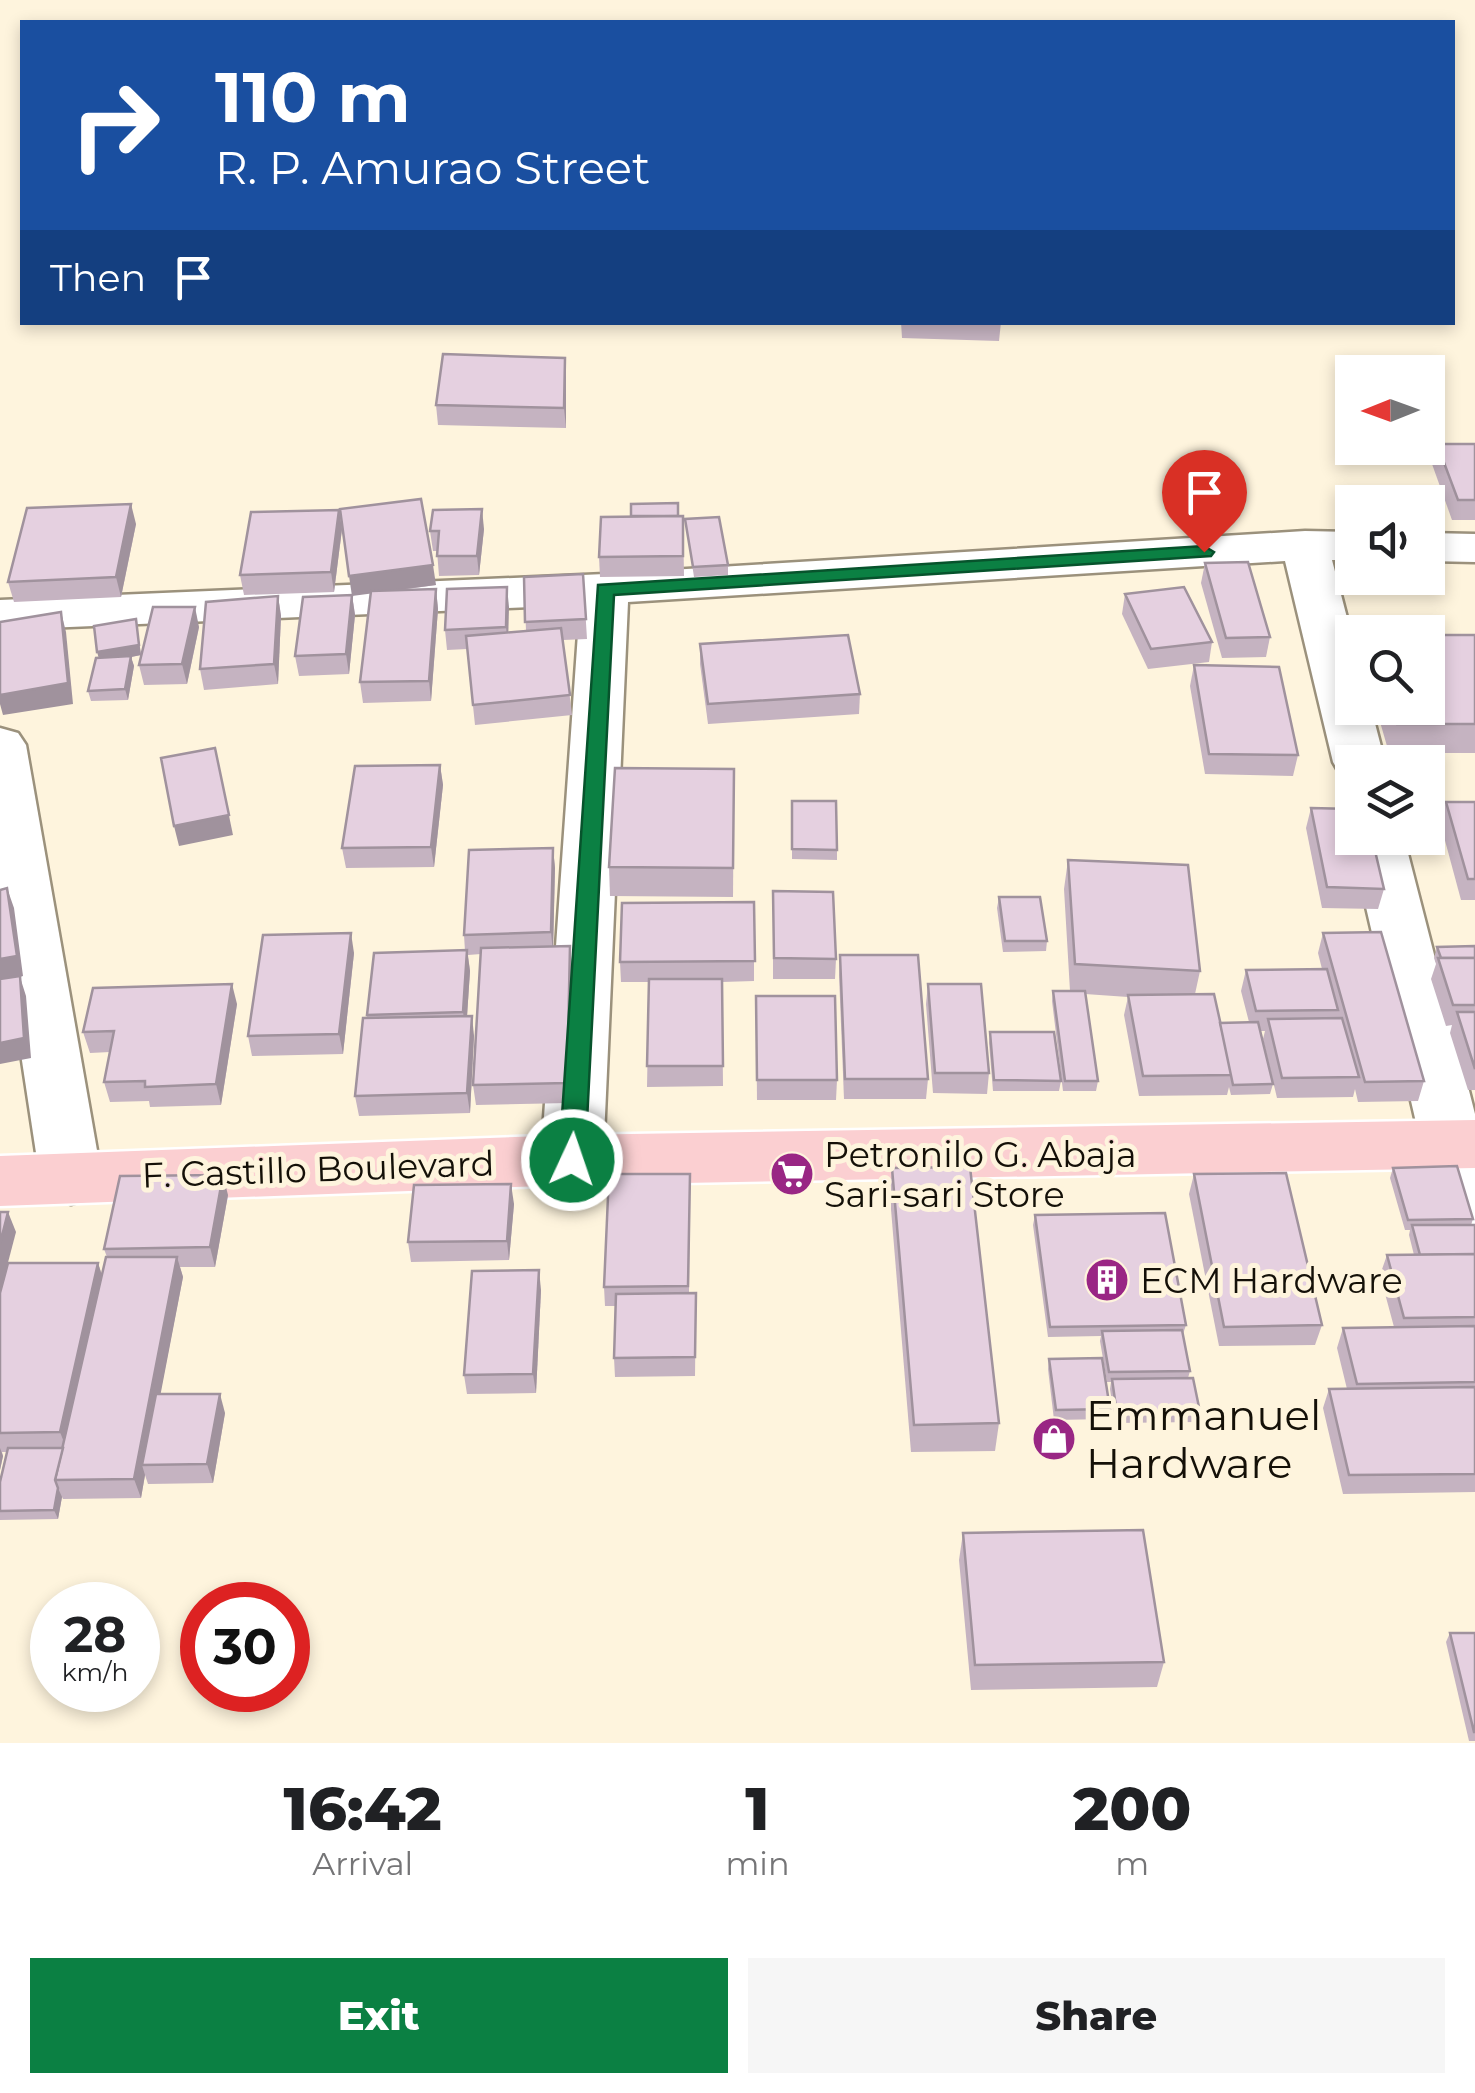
<!DOCTYPE html>
<style>
:root{--surface:#fff;--page:#f6f6f6;--text:#202124;--muted:#757577;--accent:#0b8043}
body{margin:0;font-family:Montserrat,sans-serif;background:var(--page);color:var(--text);height:100vh;display:flex;flex-direction:column;font-size:38px;white-space:nowrap}
*{box-sizing:border-box;margin:0}
p{font-size:32px;color:var(--muted)}
.icon{flex:none;width:55px;height:55px;fill:none;stroke:currentColor;stroke-width:2;stroke-linecap:round;stroke-linejoin:round}
.map{position:relative;height:1743px;overflow:hidden}
.side{display:flex;flex-direction:column;background:var(--surface);flex:1}
.side>*{flex:none}
.banner{position:absolute;left:20px;top:20px;width:1435px;height:305px;border-radius:0px;box-shadow:0 5px 15px #0003;background:#1a4fa0;color:#fff;overflow:hidden}
.needle{width:65px;rotate:269deg}
.tools{position:absolute;left:1335px;top:355px;display:grid;gap:20px}
.tools a{display:grid;place-items:center;width:110px;height:110px;border-radius:0px;background:var(--surface);box-shadow:0 5px 15px #0003;font-size:50px}
.speed{position:absolute;left:30px;top:1582px;display:flex;gap:20px;font-size:50px;font-weight:700;text-align:center}
.speed>*{display:grid;place-content:center;width:130px;height:130px;border-radius:50%;background:var(--surface);box-shadow:0 5px 15px #0003;line-height:1}
.speed small{font-size:25px;font-weight:400}
.speed .limit{border:15px solid #d22;background:#fff;color:#111}
.pin{position:absolute;display:grid;place-items:center;width:85px;height:85px;color:#fff;margin:-102px -42px;border-radius:50% 50% 50% 0;rotate:-45deg;box-shadow:0 0 10px #0007}
.pin .icon{rotate:45deg}
.me{position:absolute;width:110px;margin:-55px;rotate:3deg;stroke-linejoin:round;filter:drop-shadow(0 0 8px #0008)}
.turn{display:flex;align-items:center;gap:35px;height:210px;padding:0 30px;font-size:45px}
.turn .icon{width:130px;height:130px;stroke-width:2.5}
.turn b{display:block;font-size:70px;line-height:85px}
.then{display:flex;align-items:center;height:95px;padding:0 30px;background:#0003;gap:20px;font-size:38px}
.eta{display:flex;justify-content:space-evenly;align-items:center;height:170px;text-align:center}
.eta b{font-size:60px;font-weight:800;line-height:70px}
.cta{display:flex;gap:20px;margin-top:auto;padding:20px 30px}
.cta a{flex:1;height:115px;border-radius:0px;background:var(--accent);color:#fff;font-size:40px;font-weight:800;line-height:115px;text-align:center}
.cta a+a{background:var(--page);color:var(--text)}
.map>svg:first-child{display:block}
.lines{fill:none;stroke-linecap:round;stroke-linejoin:round}
.minor-casing{stroke:#9b917c;stroke-width:5}
.major-casing{stroke:#fff;stroke-width:5}
.minor{fill:#fff;fill-rule:evenodd}
.major{fill:#fbcfd1;fill-rule:evenodd}
.wall{fill:#c5b3c1}
.shaded-wall{fill:#a0929d}
.building{fill:#e5d0e0;stroke:#a0929d;stroke-width:2.5}
.route{fill:#0b8043;stroke:#07532c;stroke-width:2.5}
.labels{text-anchor:middle;dominant-baseline:central;stroke-width:10;stroke-linejoin:round;paint-order:stroke}
.poi-label{font-size:35px;fill:#141008;stroke:#fef4dd;text-anchor:start}
.street-label{font-size:35px;fill:#141008;stroke:#fef4dd}
.near-poi-label{font-size:42px;fill:#141008;stroke:#fef4dd;text-anchor:start}
</style>
<div class="map">
<svg width="1475" height="1743" viewBox="0 0 1475 1743">
<rect width="100%" height="100%" fill="#fef4dd"/>
<g class="lines">
<defs>
<g id="minor">
<polygon points="1305,531 1352,532 1352,560 1332,560 1352,637 1352,708 1371,708 1385,762 1352,762 1352,778 1340,774 1333,762 1285,561 628,602 603,1160 594,1177 572,1185 550,1177 541,1160 580,605 0,630 0,600 605,574"/>
<polygon points="1428,533 1475,534 1475,562 1428,561"/>
<polygon points="0,728 18,733 26,745 102,1179 93,1197 71,1204 49,1197 40,1179 0,916"/>
<polygon points="1352,834 1352,838 1404,838 1475,1114 1475,1225 1453,1218 1421,1144 1350,838"/>
</g>
<polygon id="major" points="1475,1120 1475,1168 572,1185 0,1206 0,1156 572,1135"/>
</defs>
<use href="#minor" class="minor-casing"/>
<use href="#major" class="major-casing"/>
<use href="#minor" class="minor"/>
<use href="#major" class="major"/>
</g>
<g class="wall">
<polygon points="901,322 1001,322 999,341 902,338"/>
<polygon points="565,358 566,428 438,425 436,405"/>
<polygon points="1437,444 1475,444 1475,520 1452,520 1432,464"/>
<polygon points="340,509 436,585 400,590 436,589 438,609 431,701 363,703 360,682 371,594"/>
<polygon points="339,510 342,529 334,592 244,595 240,575"/>
<polygon points="678,516 683,516 684,576 600,577 599,557"/>
<polygon points="685,519 728,565 728,575 694,577"/>
<polygon points="136,524 121,597 14,602 8,582"/>
<polygon points="484,529 479,575 439,576 437,551 433,551 430,531"/>
<polygon points="1205,563 1270,637 1266,657 1222,658 1201,583"/>
<polygon points="583,574 587,639 563,640 572,715 475,725 467,649 447,650 445,630 507,587 508,632 526,631 524,577"/>
<polygon points="1125,594 1212,642 1209,662 1148,669 1122,614"/>
<polygon points="352,595 355,615 349,674 299,676 295,656"/>
<polygon points="278,596 281,616 278,684 204,690 200,669"/>
<polygon points="136,619 141,655 131,657 134,666 128,700 91,701 88,691 99,658"/>
<polygon points="199,627 187,684 144,685 139,665"/>
<polygon points="1475,635 1475,753 1389,753 1376,708 1428,708"/>
<polygon points="700,644 860,694 859,714 708,724 700,664"/>
<polygon points="1194,665 1298,755 1293,776 1205,774 1190,686"/>
<polygon points="440,765 443,785 434,867 346,868 342,848"/>
<polygon points="734,769 733,897 610,896 609,867"/>
<polygon points="792,801 837,850 837,860 792,859"/>
<polygon points="1446,802 1475,802 1475,900 1461,900 1440,822"/>
<polygon points="1311,808 1384,889 1378,909 1322,908 1306,828"/>
<polygon points="553,848 555,868 553,946 572,966 569,1103 476,1105 473,1085 481,954 468,955 470,971 467,1016 474,1036 470,1113 359,1116 355,1096 367,1015 465,951 464,935"/>
<polygon points="1068,860 1200,971 1195,994 1220,1023 1249,1022 1241,991 1246,970 1322,969 1318,953 1323,933 1424,1081 1418,1101 1358,1102 1355,1089 1353,1097 1277,1098 1263,1039 1265,1031 1260,1031 1273,1084 1270,1094 1231,1095 1229,1087 1227,1095 1139,1096 1124,1015 1128,997 1085,994 1098,1081 1096,1091 1063,1091 1052,1001 1053,991 1070,991 1064,889"/>
<polygon points="773,892 836,959 835,979 773,979"/>
<polygon points="999,897 1047,941 1046,951 1003,952 997,908"/>
<polygon points="754,902 754,981 722,982 723,1086 647,1087 649,982 621,982 620,962"/>
<polygon points="1475,946 1475,1090 1468,1090 1450,1033 1452,1025 1446,1026 1431,979 1436,964 1434,958 1437,947"/>
<polygon points="354,953 343,1054 252,1056 248,1036"/>
<polygon points="840,955 928,1079 926,1099 844,1099 839,975"/>
<polygon points="928,984 989,1073 987,1094 933,1093 926,1004"/>
<polygon points="756,996 837,1080 836,1100 757,1100"/>
<polygon points="237,1004 221,1105 150,1107 149,1101 110,1102 104,1082 110,1052 90,1053 83,1032"/>
<polygon points="990,1032 1061,1081 1059,1091 993,1091 989,1043"/>
<polygon points="892,1168 999,1423 995,1451 911,1452 890,1197"/>
<polygon points="1393,1168 1473,1219 1471,1225 1475,1225 1475,1492 1343,1494 1323,1408 1329,1389 1347,1389 1337,1348 1343,1328 1394,1327 1380,1275 1387,1255 1414,1255 1409,1235 1410,1230 1405,1230 1390,1178"/>
<polygon points="690,1174 689,1293 696,1293 695,1376 615,1377 614,1358 615,1306 605,1306 604,1287"/>
<polygon points="1194,1174 1322,1325 1315,1345 1219,1346 1189,1194"/>
<polygon points="228,1195 215,1267 180,1267 183,1277 160,1394 225,1413 213,1483 148,1484 145,1475 141,1498 63,1499 62,1497 58,1519 0,1520 0,1482 7,1452 2,1452 3,1456 0,1470 0,1293 98,1263 102,1275 107,1257 104,1249"/>
<polygon points="514,1204 509,1260 411,1262 408,1242"/>
<polygon points="1035,1215 1186,1325 1183,1334 1190,1371 1188,1378 1200,1412 1197,1422 1115,1423 1110,1389 1111,1382 1107,1382 1100,1341 1101,1336 1048,1337 1033,1225"/>
<polygon points="541,1290 536,1393 467,1394 464,1375"/>
<polygon points="1049,1359 1110,1409 1108,1419 1054,1420 1048,1369"/>
<polygon points="963,1533 1164,1662 1157,1687 971,1690 959,1560"/>
<polygon points="1450,1633 1475,1633 1475,1741 1469,1741 1446,1642"/>
</g>
<g class="shaded-wall">
<polygon points="565,358 566,377 566,428 564,408"/>
<polygon points="131,504 136,524 121,597 116,577"/>
<polygon points="482,509 484,529 479,575 477,556"/>
<polygon points="339,510 342,529 334,592 331,572"/>
<polygon points="433,565 436,585 352,596 349,576"/>
<polygon points="507,587 509,607 508,647 506,627"/>
<polygon points="436,589 438,609 431,701 429,681"/>
<polygon points="352,595 355,615 349,674 346,654"/>
<polygon points="278,596 281,616 278,684 274,664"/>
<polygon points="195,607 199,627 187,684 182,664"/>
<polygon points="61,612 66,632 73,704 3,715 0,704 0,695"/>
<polygon points="136,619 141,655 131,657 134,666 128,700 125,689 100,662 97,652"/>
<polygon points="215,748 233,835 179,846 174,826"/>
<polygon points="440,765 443,785 434,867 431,847"/>
<polygon points="553,848 555,868 553,953 551,932"/>
<polygon points="7,888 14,908 23,976 20,977 26,996 31,1058 0,1064 0,959"/>
<polygon points="351,933 354,953 343,1054 339,1034"/>
<polygon points="570,946 572,966 569,1103 567,1083"/>
<polygon points="467,950 470,971 466,1032 463,1012"/>
<polygon points="232,984 237,1004 221,1105 216,1084"/>
<polygon points="472,1016 474,1036 470,1113 467,1093"/>
<polygon points="223,1175 228,1195 215,1267 210,1247"/>
<polygon points="511,1184 514,1204 509,1260 507,1241"/>
<polygon points="8,1212 16,1232 0,1293 0,1244"/>
<polygon points="177,1257 183,1277 147,1465 142,1465 145,1475 141,1498 134,1479"/>
<polygon points="98,1263 104,1282 67,1450 60,1432"/>
<polygon points="539,1270 541,1290 536,1393 533,1374"/>
<polygon points="220,1394 225,1413 213,1483 207,1464"/>
<polygon points="0,1448 3,1456 0,1470"/>
<polygon points="58,1488 62,1497 58,1519 54,1510"/>
</g>
<g class="building">
<polygon points="443,354 565,358 564,408 436,405"/>
<polygon points="1437,444 1475,444 1475,500 1458,500"/>
<polygon points="421,499 433,565 349,576 340,509"/>
<polygon points="678,503 678,516 631,516 631,504"/>
<polygon points="131,504 116,577 8,582 27,508"/>
<polygon points="482,509 477,556 437,556 439,531 430,531 433,510"/>
<polygon points="339,510 331,572 240,575 251,512"/>
<polygon points="683,516 683,556 599,557 601,517"/>
<polygon points="719,517 728,565 693,567 685,519"/>
<polygon points="1248,562 1270,637 1226,638 1205,563"/>
<polygon points="583,574 586,619 525,622 524,577"/>
<polygon points="507,587 506,627 445,630 447,589"/>
<polygon points="1184,587 1212,642 1151,649 1125,594"/>
<polygon points="436,589 429,681 360,682 371,591"/>
<polygon points="352,595 346,654 295,656 303,597"/>
<polygon points="278,596 274,664 200,669 206,602"/>
<polygon points="153,607 195,607 182,664 139,665"/>
<polygon points="61,612 68,683 0,695 0,622"/>
<polygon points="136,619 139,645 97,652 94,626"/>
<polygon points="561,628 570,695 473,705 466,636"/>
<polygon points="848,635 860,694 708,704 700,644"/>
<polygon points="1428,635 1475,635 1475,724 1397,724 1392,708 1428,708"/>
<polygon points="131,656 125,689 88,691 96,658"/>
<polygon points="1194,665 1279,667 1298,755 1209,754"/>
<polygon points="215,748 229,815 174,826 161,758"/>
<polygon points="440,765 431,847 342,848 355,766"/>
<polygon points="615,768 734,769 733,868 609,867"/>
<polygon points="792,801 836,801 837,850 792,849"/>
<polygon points="1446,802 1475,802 1475,879 1468,879"/>
<polygon points="1311,808 1352,809 1352,838 1372,838 1384,889 1327,887"/>
<polygon points="553,848 551,932 464,935 469,850"/>
<polygon points="1068,860 1188,865 1200,971 1075,964"/>
<polygon points="7,888 17,956 0,959 0,890"/>
<polygon points="773,891 833,892 836,959 774,958"/>
<polygon points="999,897 1040,897 1047,941 1005,941"/>
<polygon points="754,902 755,961 620,962 622,903"/>
<polygon points="1381,932 1424,1081 1365,1082 1323,933"/>
<polygon points="351,933 339,1034 248,1036 263,935"/>
<polygon points="570,946 567,1083 473,1085 481,948"/>
<polygon points="1475,946 1475,958 1441,958 1437,947"/>
<polygon points="467,950 463,1012 367,1015 374,953"/>
<polygon points="840,955 918,955 928,1079 845,1079"/>
<polygon points="1438,958 1475,958 1475,1005 1453,1005"/>
<polygon points="1327,969 1338,1010 1256,1011 1246,970"/>
<polygon points="20,976 24,1038 0,1043 0,979"/>
<polygon points="649,979 722,979 723,1066 647,1066"/>
<polygon points="232,984 216,1084 145,1087 145,1081 104,1082 114,1031 83,1032 93,988"/>
<polygon points="928,984 981,984 989,1073 935,1073"/>
<polygon points="1053,991 1085,991 1098,1081 1065,1081"/>
<polygon points="1214,994 1232,1075 1143,1076 1128,995"/>
<polygon points="756,996 835,996 837,1080 757,1080"/>
<polygon points="1457,1012 1475,1012 1475,1069"/>
<polygon points="472,1016 467,1093 355,1096 363,1018"/>
<polygon points="1342,1018 1359,1077 1282,1078 1268,1019"/>
<polygon points="1258,1022 1273,1084 1233,1085 1220,1023"/>
<polygon points="990,1032 1054,1032 1061,1081 994,1080"/>
<polygon points="1457,1166 1473,1219 1408,1220 1393,1168"/>
<polygon points="970,1167 999,1423 914,1425 892,1168"/>
<polygon points="1286,1173 1322,1325 1224,1327 1194,1174"/>
<polygon points="609,1174 690,1174 688,1286 604,1287"/>
<polygon points="223,1175 210,1247 104,1249 120,1176"/>
<polygon points="511,1184 507,1241 408,1242 414,1185"/>
<polygon points="0,1212 8,1212 0,1244"/>
<polygon points="1165,1213 1186,1325 1050,1327 1035,1215"/>
<polygon points="1412,1225 1475,1225 1475,1254 1420,1255"/>
<polygon points="1475,1254 1475,1317 1404,1318 1387,1255"/>
<polygon points="106,1257 177,1257 134,1479 55,1480"/>
<polygon points="8,1263 98,1263 60,1432 0,1433 0,1293"/>
<polygon points="539,1270 533,1374 464,1375 472,1271"/>
<polygon points="696,1293 695,1357 614,1358 616,1294"/>
<polygon points="1475,1326 1475,1382 1357,1384 1343,1328"/>
<polygon points="1182,1330 1190,1371 1109,1372 1102,1331"/>
<polygon points="1102,1358 1110,1409 1056,1410 1049,1359"/>
<polygon points="1193,1378 1200,1412 1117,1414 1112,1379"/>
<polygon points="1475,1387 1475,1474 1349,1475 1329,1389"/>
<polygon points="156,1394 220,1394 207,1464 142,1465"/>
<polygon points="8,1448 63,1448 55,1480 58,1488 54,1510 0,1511 0,1482"/>
<polygon points="1143,1530 1164,1662 975,1665 963,1533"/>
<polygon points="1450,1633 1475,1633 1475,1732 1474,1732"/>
</g>
<polygon class="route" points="1204,546 1214,552 1211,556 614,595 585,1160 581,1167 563,1167 559,1160 598,585"/>
<defs>
<symbol id="supermarket-disc" viewBox="-11 -11 22 22"><circle r="9.5" fill="#992684" stroke="#fef4dd"/><path d="M-6-5.5h2.5l.6 2H6L4.5 2H-2.5L-4.4-4H-6ZM-1.5 3.2a1.3 1.3 0 1 0 .1 0ZM3 3.2a1.3 1.3 0 1 0 .1 0Z" fill="#fff"/></symbol>
<symbol id="building-disc" viewBox="-11 -11 22 22"><circle r="9.5" fill="#992684" stroke="#fef4dd"/><path d="M-4-6H4V6H1V3H-1V6H-4ZM-2.5-4.3h1.7v1.8h-1.7ZM.8-4.3h1.7v1.8H.8ZM-2.5-1h1.7V.8h-1.7ZM.8-1h1.7V.8H.8Z" fill="#fff"/></symbol>
<symbol id="shop-disc" viewBox="-11 -11 22 22"><circle r="9.5" fill="#992684" stroke="#fef4dd"/><path d="M-5-2.5h2.3a2.7 3.5 0 0 1 5.4 0H5L5.5 6h-11ZM-1.5-2.5h3a1.5 2.3 0 0 0-3 0Z" fill="#fff"/></symbol>
</defs>
<g fill-rule="evenodd">
<use href="#supermarket-disc" x="767" y="1149" width="50" height="50"/>
<use href="#building-disc" x="1082" y="1255" width="50" height="50"/>
<use href="#shop-disc" x="1029" y="1414" width="50" height="50"/>
</g>
<g class="labels">
<g class="poi-label">
<text x="824" y="1154">Petronilo G. Abaja<tspan x="824" dy="40">Sari-sari Store</tspan></text>
<text x="1140" y="1280">ECM Hardware</text>
</g>
<g class="street-label">
<text transform="translate(318 1169) rotate(-2)">F. Castillo Boulevard</text>
</g>
<g class="near-poi-label">
<text x="1086" y="1415">Emmanuel<tspan x="1086" dy="48">Hardware</tspan></text>
</g>
</g>
</svg>
<div class="tools">
<a><svg class="needle" viewBox="-14 -14 28 28"><path d="M0-13l5 13h-10z" fill="#e53935"/><path d="M0 13l5-13h-10z" fill="#757577"/></svg></a>
<a><svg class="icon" aria-label="sound" viewBox="0 0 24 24"><path d="M4 9h4l5-4v14l-5-4H4zM17 9q2 3 0 6"/></svg></a>
<a><svg class="icon" aria-label="search" viewBox="0 0 24 24"><circle cx="10" cy="10" r="6"/><path d="M15 15l6 6"/></svg></a>
<a><svg class="icon" aria-label="layers" viewBox="0 0 24 24"><path d="M12 4l9 5-9 5-9-5zM3 14l9 5 9-5"/></svg></a>
</div>
<div class="speed"><div>28<small>km/h</small></div><div class="limit">30</div></div>
<div class="pin" style="left:1204px;top:552px;background:#d93025"><svg class="icon" aria-label="arrive" viewBox="0 0 24 24"><path d="M6 21V4h12l-3 4 3 4H6"/></svg></div>
<svg class="me" style="left:572px;top:1160px" viewBox="-20 -20 40 40"><circle r="17" fill="#0b8043" stroke="#fff" stroke-width="3"/><path d="M0-11L8 9 0 5-8 9z" fill="#fff"/></svg>
<div class="banner">
<div class="turn"><svg class="icon" aria-label="right" viewBox="0 0 24 24"><path d="M7 20v-9h11M14 6l5 5-5 5"/></svg><div><b>110 m</b>R. P. Amurao Street</div></div>
<div class="then">Then<svg class="icon" aria-label="arrive" viewBox="0 0 24 24"><path d="M6 21V4h12l-3 4 3 4H6"/></svg></div>
</div>
</div>
<section class="side">
<div class="eta">
<div><b>16:42</b><p>Arrival</p></div>
<div><b>1</b><p>min</p></div>
<div><b>200</b><p>m</p></div>
</div>
<div class="cta"><a>Exit</a><a>Share</a></div>
</section>
